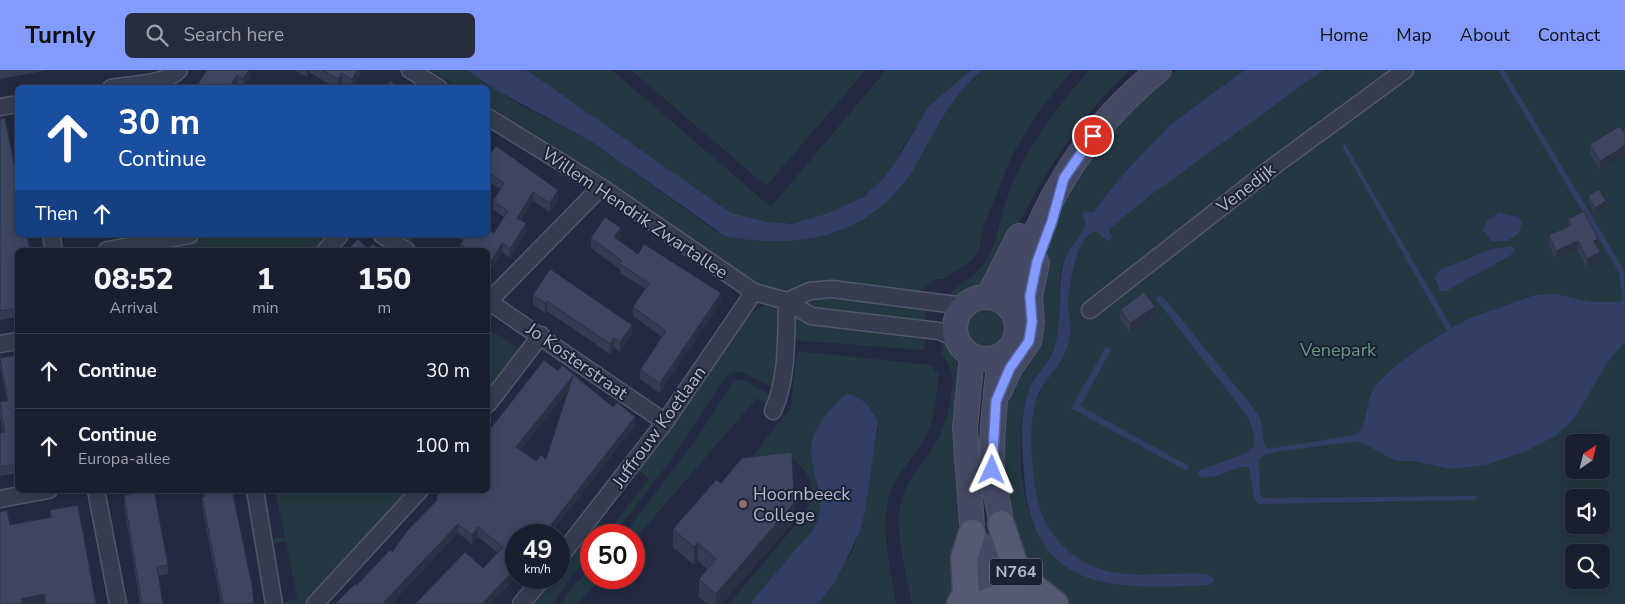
<!DOCTYPE html>
<style>
:root{--surface:#1a1f30;--page:#272c3c;--text:#f1f3f6;--muted:#9fa2ab;--line:#383d4c;--accent:#839aff}
body{margin:0;font-family:"Nunito Sans",sans-serif;background:var(--page);color:var(--text);height:100vh;display:flex;flex-direction:column;font-size:19px;white-space:nowrap}
*{box-sizing:border-box;margin:0}
p{font-size:16px;color:var(--muted)}
.icon{flex:none;width:28px;height:28px;fill:none;stroke:currentColor;stroke-width:2;stroke-linecap:round;stroke-linejoin:round}
.map{position:relative;flex:1;overflow:hidden}
.sheet{position:absolute;left:15px;top:178px;width:475px;height:245px;display:flex;flex-direction:column;background:var(--surface);border-radius:8px;box-shadow:0 2px 12px #0003,0 0 0 1px var(--line)}
.sheet>*{flex:none}
.top-card{position:absolute;left:15px;top:15px;width:475px;height:152px;border-radius:8px;box-shadow:0 2px 12px #0003,0 0 0 1px var(--line);background:#1a4fa0;color:#fff;overflow:hidden}
.needle{width:32px;rotate:35deg}
.fabs{position:absolute;left:1565px;top:364px;display:grid;gap:10px}
.fabs a{display:grid;place-items:center;width:45px;height:45px;border-radius:8px;background:var(--surface);box-shadow:0 2px 12px #0003,0 0 0 1px var(--line);font-size:25px}
.speed{position:absolute;left:505px;top:454px;display:flex;gap:10px;font-size:25px;font-weight:700;text-align:center}
.speed>*{display:grid;place-content:center;width:65px;height:65px;border-radius:50%;background:var(--surface);box-shadow:0 2px 12px #0003,0 0 0 1px var(--line);line-height:1}
.speed small{font-size:12px;font-weight:400}
.speed .limit{border:8px solid #d22;background:#fff;color:#111}
.pin{position:absolute;display:grid;place-items:center;width:42px;height:42px;color:#fff;margin:-21px;border:2px solid #fff;border-radius:50%;box-shadow:0 1px 5px #0007}
.me{position:absolute;width:55px;margin:-28px;rotate:1deg;stroke-linejoin:round;filter:drop-shadow(0 0 4px #0008)}
.turn{display:flex;align-items:center;gap:18px;height:105px;padding:0 20px;font-size:22px}
.turn .icon{width:65px;height:65px;stroke-width:2.5}
.turn b{display:block;font-size:35px;line-height:42px}
.then{display:flex;align-items:center;height:48px;padding:0 20px;background:#0003;gap:10px;font-size:19px}
.eta{display:flex;justify-content:space-evenly;align-items:center;height:85px;text-align:center}
.eta b{font-size:30px;font-weight:800;line-height:35px}
ul{padding:0;list-style:none}
li{display:flex;align-items:center;gap:15px;height:75px;padding:0 20px;border-top:1px solid var(--line)}
li div{flex:1}
li b{display:block;font-size:19px}
li em{font-style:normal}
header{display:flex;align-items:center;gap:30px;box-sizing:border-box;height:70px;padding:0 25px;background:var(--accent);color:#111}
header strong{font-size:24px}
nav{display:flex;gap:28px;margin-inline-start:auto;font-size:18px}
.search{width:350px;height:45px;background:var(--page);display:flex;align-items:center;gap:12px;box-sizing:border-box;padding:0 18px;border-radius:8px;color:var(--muted);font-size:19px}
.map>svg:first-child{display:block}
.green{fill:#243841;fill-rule:evenodd}
.water{fill:#333e66}
.lines{fill:none;stroke-linecap:round;stroke-linejoin:round}
.minor-casing{stroke:#52576b;stroke-width:19}
.secondary-casing{stroke:#52576b;stroke-width:26}
.primary-casing{stroke:#404559;stroke-width:29}
.minor{stroke:#373c50;stroke-width:16}
.secondary{stroke:#444a63;stroke-width:24}
.primary{stroke:#545a70;stroke-width:26}
.wall{fill:#353b53;fill-rule:evenodd}
.shaded-wall{fill:#2b3043}
.building{fill:#3e4560;stroke:#2b3043;fill-rule:evenodd}
.route-casing{stroke:#5564a6;stroke-width:12}
.route{stroke:#839aff;stroke-width:9}
.education-dot{fill:#8d6e63;stroke:#1c2135;stroke-width:2}
.labels{text-anchor:middle;dominant-baseline:central;stroke-width:4;stroke-linejoin:round;paint-order:stroke}
.shield{fill:#1c2135;stroke:#868a9e;stroke-width:1}
.shield-label{font-size:16px;font-weight:bold;fill:#b3b7cb}
.street-label{font-size:18px;fill:#b3b7cb;stroke:#1c2135}
.park-label{font-size:18px;fill:#689d7f;stroke:#1c2135}
.poi-label{font-size:18px;fill:#b3b7cb;stroke:#1c2135;text-anchor:start}
</style>
<header>
<strong>Turnly</strong>
<div class="search"><svg class="icon" aria-label="search" viewBox="0 0 24 24"><circle cx="10" cy="10" r="6"/><path d="M15 15l6 6"/></svg>Search here</div>
<nav><a>Home</a><a>Map</a><a>About</a><a>Contact</a></nav>
</header>
<div class="map">
<svg width="1625" height="534" viewBox="0 0 1625 534">
<rect width="100%" height="100%" fill="#222940"/>
<g class="green">
<path d="M430,0h37l48,32 74,38 127,91 117,3 41,-21 27,-25 53,-90 29,-28h90l-33,39 -28,46 -28,70 -5,24 -8,12 -27,18h-9l-17,14c-21,-3 -45,-10 -66,-9 -30,0 -60,10 -90,4l-213,-145 -61,-38v-17l-30,-1z"/>
<path d="M527,0h85l159,137 115,-137h85c-23,19 -46,42 -62,67 -9,14 -15,30 -26,42 -19,22 -64,43 -92,44 -20,1 -41,-4 -60,-10z"/>
<polygon points="631,0 866,0 766,116"/>
<path d="M1089,0h42c-66,57 -103,137 -144,212 -12,12 -19,17 -37,14 6,-13 29,-20 39,-40 9,-18 11,-39 18,-58 17,-49 49,-89 82,-128z"/>
<path d="M1176,0h69l-74,54 -45,47 -33,41 -10,2 -1,4 4,5c-5,14 -18,25 -23,40 -8,25 -1,50 -5,76 -4,23 -20,31 -28,49 -15,32 -11,108 5,139l-8,-111 35,-65v-50l11,-47 23,-31 36,-35 159,-118h334v534h-560c-14,-11 -33,-22 -42,-37 -22,-39 -28,-144 -13,-186 5,-16 20,-25 25,-41 3,-10 0,-20 0,-30 0,-12 1,-23 3,-34 15,-77 74,-161 138,-206zM1574,372h27v28h-27zM1574,428h27v27h-27zM1574,482h27v28h-27z"/>
<polygon points="222,165 332,165 317,180 140,180"/>
<polygon points="815,225 927,235 924,256 806,238 804,230"/>
<polygon points="763,236 775,236 780,243 773,317 741,302 732,302 725,308 671,390 618,459 612,465 591,465 591,487 572,505 553,534 532,534 553,508 559,508 559,500 598,450 610,459 649,409 637,399 747,246"/>
<circle cx="986" cy="257" r="20"/>
<polygon points="802,246 926,264 924,280 793,270 796,249"/>
<polygon points="488,258 522,281 488,324"/>
<path d="M942,268l14,11 6,12 -7,89 4,100 -8,54h-39c-5,-29 -18,-74 -11,-102 5,-22 22,-38 33,-56 10,-16 14,-32 17,-50 3,-19 2,-28 -10,-42z"/>
<path d="M797,281l134,14 8,10c-3,21 -3,44 -14,63 -12,21 -29,35 -36,59 -9,33 2,74 7,107h-78l18,-23 18,-34 11,-35 6,-53 7,-29 -5,-19 -18,-15c-19,8 -20,9 -32,25 -27,36 10,68 -7,103 -11,23 -48,59 -66,80h-21l74,-88c10,-16 13,-36 -3,-50 -3,-4 -8,-8 -13,-8 -12,-2 -27,2 -39,3l43,-53z"/>
<polygon points="744,310 772,326 766,335 757,328 634,470 634,465 623,465 693,374 734,311"/>
<polygon points="275,420 412,420 374,464 305,534 285,534 285,532 297,528 286,472 274,473 273,469 285,467"/>
<polygon points="591,498 591,508 601,508 577,534 561,534 571,518"/>
</g>
<g class="water">
<path d="M467,0h60l204,143 36,9 25,2 37,-11 34,-16 20,-18 10,-13 36,-60 42,-36h12c-32,26 -47,59 -67,95 -41,71 -116,86 -191,71l-136,-96 -93,-50z"/>
<path d="M1245,0h78l-171,124 -43,35 3,9 -4,3 -13,-10c-19,5 -26,54 -27,71 0,12 4,25 1,38 -5,25 -22,35 -31,55 -12,27 -6,93 4,120 4,10 11,20 18,28 42,45 91,28 146,31l9,5 -5,6c-94,4 -179,10 -186,-112 -2,-28 -5,-56 5,-83 5,-15 20,-25 25,-41 9,-26 3,-56 9,-83 3,-17 17,-27 23,-43l-4,-7 2,-4h9l33,-41 45,-47z"/>
<path d="M1498,0h6l120,200 1,71 -17,21 -34,57 -19,17 -29,15 -40,14 -35,4 -37,-8h-18l-37,-20 -78,10 -16,4 -6,5 1,34 3,4 214,-2 -1,3 -5,1 -213,4 -4,-6 -5,-31c-16,-2 -36,17 -51,8l2,-5 47,-17 7,-7v-11l-6,-18 -93,-119 5,-2 4,2 95,117c4,10 3,28 8,34l89,-14c14,-13 8,-35 20,-49 19,-24 46,-39 71,-55l-105,-185 3,-2 107,184 18,-10 65,-23 19,-1 38,8h28l3,-2 -4,-27 -5,-9z"/>
<polygon points="1499,143 1518,147 1522,153 1518,164 1507,171 1492,171 1483,160 1488,150"/>
<polygon points="1512,176 1515,179 1511,185 1446,221 1440,221 1435,207 1440,200 1492,179"/>
<polygon points="1106,277 1110,279 1110,282 1080,336 1187,395 1189,399 1185,400 1071,338"/>
<path d="M846,324c14,0 27,15 32,28l-13,90 -5,19 -24,50 -18,23h-68c15,-19 32,-37 47,-56 7,-7 15,-15 19,-24 11,-25 -4,-48 -5,-72 -1,-22 20,-44 35,-58z"/>
</g>
<g class="lines">
<defs>
<g id="minor">
<polyline points="410,0 439,18"/>
<path d="M111,18c20,-4 53,-3 68,-18"/>
<polyline points="0,37 18,34"/>
<polyline points="488,47 601,117 754,222 787,231 811,246 939,261 956,268"/>
<polyline points="51,165 54,180"/>
<polyline points="382,165 406,180"/>
<polyline points="107,180 190,165"/>
<polyline points="326,180 340,165"/>
<polyline points="488,231 665,352"/>
<polyline points="787,231 810,221 832,219 964,236"/>
<polyline points="488,232 601,117"/>
<polyline points="1090,240 1274,96 1405,0"/>
<polyline points="0,274 18,271"/>
<polyline points="488,334 541,265"/>
<path d="M773,341c15,-32 13,-75 14,-110"/>
<polyline points="96,420 118,534"/>
<polyline points="255,420 274,534"/>
<polyline points="0,429 49,420"/>
<polyline points="559,488 665,352 754,222"/>
<polyline points="315,534 420,420"/>
<polyline points="521,534 543,508"/>
</g>
<g id="secondary">
<polyline points="988,227 1019,166"/>
<circle cx="986" cy="258" r="31"/>
<path d="M1010,239c25,-97 71,-176 149,-239"/>
<polyline points="972,286 965,358 974,483"/>
<path d="M1000,286c-4,37 -9,74 -8,111 0,20 8,38 9,58 2,24 -4,54 16,73"/>
<polyline points="1000,320 1010,298 1029,271 1032,252 1030,226 1037,193"/>
<polyline points="974,467 984,485 989,531"/>
</g>
<g id="primary">
<polyline points="1001,454 1018,505 1055,534"/>
<polyline points="960,534 966,523 964,488 972,463"/>
<path d="M982,534c17,-8 36,-10 53,0"/>
</g>
</defs>
<use href="#minor" class="minor-casing"/>
<use href="#secondary" class="secondary-casing"/>
<use href="#primary" class="primary-casing"/>
<use href="#minor" class="minor"/>
<use href="#secondary" class="secondary"/>
<use href="#primary" class="primary"/>
</g>
<g class="wall">
<polygon points="0,0 48,0 0,9"/>
<polygon points="250,0 250,8 243,18 241,18 237,15 235,18 196,18 196,17"/>
<polygon points="294,0 361,0 361,2 353,18 349,18 342,13 339,18 336,18 310,3 307,7"/>
<polygon points="0,49 18,180 18,247 0,250"/>
<polygon points="1625,63 1600,100 1590,84 1590,74"/>
<polygon points="488,84 558,129 550,142 533,131 521,150 526,162 510,188 502,182 488,205 488,180 460,180 460,175 463,170 455,165 488,165 494,163 504,147 493,140 493,131 500,119 488,111"/>
<polygon points="1588,126 1606,136 1595,143 1588,130"/>
<polygon points="1568,149 1598,178 1600,191 1587,198 1578,180 1556,190 1549,174 1549,165 1568,156"/>
<polygon points="406,165 418,165 411,172 406,168"/>
<polygon points="621,167 618,170 638,184 721,232 660,323 640,309 640,300 662,267 633,246 633,237 645,219 620,203 620,199 591,178 591,168"/>
<polygon points="533,225 632,265 620,282 614,278 610,284 547,241 545,243 533,234"/>
<polygon points="1120,240 1155,246 1130,262 1120,250"/>
<polygon points="18,285 18,403 0,406 0,363 3,362 0,345 0,332 7,331 0,297 0,288"/>
<path d="M558,301l77,55 -152,142 15,-15 -20,-16 -6,7 -14,-11 -67,71h-56l22,-19 35,-33 44,-50v-5zM568,321l-22,68 -10,2 -16,-11z"/>
<polygon points="721,413 794,451 722,534 707,534 699,527 699,509 707,499 698,491 694,495 673,477 673,459"/>
<polygon points="138,420 154,420 168,495 168,504 158,506 163,534 140,534 124,435 124,425 138,423"/>
<polygon points="203,420 232,420 254,534 221,534 202,436 202,427 204,427"/>
<polygon points="50,440 96,534 44,534 44,533 41,534 0,534 10,455 50,447"/>
</g>
<g class="shaded-wall">
<polygon points="249,0 250,0 250,8 243,18 243,9"/>
<polygon points="307,0 310,0 310,3 307,7"/>
<polygon points="357,0 361,0 361,2 353,18 352,18 352,10"/>
<polygon points="342,3 342,13 339,18 338,18 338,9"/>
<polygon points="237,5 237,15 235,18 229,18"/>
<polygon points="1625,76 1625,85 1600,100 1600,91"/>
<polygon points="558,120 558,129 550,142 550,133"/>
<polygon points="533,122 533,131 517,157 517,148"/>
<polygon points="1606,131 1606,136 1595,143 1595,138"/>
<polygon points="526,153 526,162 510,188 510,179"/>
<polygon points="621,158 621,167 614,176 614,167"/>
<polygon points="411,165 418,165 411,172"/>
<polygon points="1598,169 1598,178 1594,171"/>
<polygon points="1578,171 1578,180 1556,190 1556,181"/>
<polygon points="502,173 502,182 488,205 488,197"/>
<polygon points="1600,182 1600,191 1587,198 1587,189"/>
<polygon points="721,223 721,232 660,323 660,313"/>
<polygon points="547,231 547,241 545,243 545,233"/>
<polygon points="1155,237 1155,246 1130,262 1130,253"/>
<polygon points="632,255 632,265 620,282 620,272"/>
<polygon points="614,268 614,278 610,284 610,274"/>
<polygon points="573,306 573,315 516,386 516,377"/>
<polygon points="635,347 635,356 550,465 543,465"/>
<polygon points="794,433 794,451 722,534 716,534 716,524"/>
<polygon points="458,454 458,463 390,534 384,534 384,532"/>
<polygon points="478,457 478,467 472,474 472,465"/>
<polygon points="698,473 698,491 694,495 694,477"/>
<polygon points="516,498 516,508 491,534 482,534"/>
<polygon points="44,524 44,533 41,534 21,534 21,529"/>
</g>
<g class="building">
<polygon points="207,0 249,0 243,9 237,5 229,18 197,18 196,17"/>
<polygon points="322,0 357,0 352,10 342,3 338,9"/>
<polygon points="390,11 401,18 385,18"/>
<polygon points="5,48 18,113 18,165 27,165 30,180 18,180 18,238 0,241 0,49"/>
<polygon points="1620,56 1625,63 1625,76 1600,91 1590,74"/>
<polygon points="496,76 558,120 550,133 533,122 517,148 526,153 510,179 502,173 488,197 488,180 468,180 460,175 466,165 488,165 488,159 494,163 508,141 493,131 504,113 488,102 488,84 489,86"/>
<polygon points="1599,119 1606,131 1595,138 1588,126"/>
<polygon points="1584,141 1598,169 1594,171 1600,182 1587,189 1578,171 1556,181 1549,165 1571,155 1568,149"/>
<polygon points="605,147 621,158 614,167 638,184 644,174 721,223 660,313 640,300 666,261 633,237 649,213 620,194 622,191 591,168"/>
<polygon points="358,169 368,179 373,174 379,180 347,180"/>
<polygon points="550,199 632,255 620,272 614,268 610,274 547,231 545,233 533,225"/>
<polygon points="1144,222 1155,237 1130,253 1120,240"/>
<polygon points="18,285 18,394 0,397 0,363 5,362 0,332 8,331 0,288"/>
<path d="M544,290l14,11 4,-6 51,42 4,-5 18,15 -92,118h-27v33l-34,36h-67l50,-52 18,16 20,-21 -25,-20 -6,8 -14,-11 -74,78 2,2h-51l20,-20 2,1 33,-35 2,2 15,-21 31,-32 -2,-2 6,-7h46v-58zM573,306l-27,83 -5,-4 -5,6 -20,-14z"/>
<polygon points="792,382 794,433 716,524 699,509 716,489 698,473 694,477 673,459 716,410 721,413 742,388"/>
<polygon points="139,420 154,420 168,495 157,497 163,534 142,534 141,528 124,425 140,423"/>
<polygon points="205,420 232,420 252,515 254,534 219,534 223,533 202,427 206,426"/>
<polygon points="78,435 96,534 46,534 44,524 21,529 22,534 0,534 0,442 7,440 10,455 52,447 50,440"/>
</g>
<g class="lines">
<defs>
<polyline id="route" points="992,400 996,331 1010,298 1029,271 1032,252 1030,226 1037,192 1052,151 1064,108 1093,66"/>
</defs>
<use href="#route" class="route-casing"/>
<use href="#route" class="route"/>
</g>
<circle class="education-dot" cx="743" cy="434" r="5"/>
<g class="labels">
<rect class="shield" x="990" y="488.5" width="52" height="27" rx="4"/>
<g class="shield-label">
<text x="1016" y="502">N764</text>
</g>
<g class="street-label">
<text transform="translate(1246 118) rotate(-38)">Venedijk</text>
<text transform="translate(635 143) rotate(34)">Willem Hendrik Zwartallee</text>
<text transform="translate(577 291) rotate(35)">Jo Kosterstraat</text>
<text transform="translate(659 357) rotate(-54)">Juffrouw Koetlaan</text>
</g>
<g class="park-label">
<text x="1338" y="280">Venepark</text>
</g>
<g class="poi-label">
<text x="753" y="424">Hoornbeeck<tspan x="753" dy="21">College</tspan></text>
</g>
</g>
</svg>
<div class="fabs">
<a><svg class="needle" viewBox="-14 -14 28 28"><path d="M0-13l5 13h-10z" fill="#e53935"/><path d="M0 13l5-13h-10z" fill="#9fa2ab"/></svg></a>
<a><svg class="icon" aria-label="sound" viewBox="0 0 24 24"><path d="M4 9h4l5-4v14l-5-4H4zM17 9q2 3 0 6"/></svg></a>
<a><svg class="icon" aria-label="search" viewBox="0 0 24 24"><circle cx="10" cy="10" r="6"/><path d="M15 15l6 6"/></svg></a>
</div>
<div class="speed"><div>49<small>km/h</small></div><div class="limit">50</div></div>
<div class="pin" style="left:1093px;top:66px;background:#d93025"><svg class="icon" aria-label="arrive" viewBox="0 0 24 24"><path d="M6 21V4h12l-3 4 3 4H6"/></svg></div>
<svg class="me" style="left:992px;top:400px" viewBox="-20 -20 40 40"><path d="M0-17L14 15 0 8-14 15z" fill="#839aff" stroke="#fff" stroke-width="4"/></svg>
<div class="top-card">
<div class="turn"><svg class="icon" aria-label="ahead" viewBox="0 0 24 24"><path d="M12 20V5M6 11l6-6 6 6"/></svg><div><b>30 m</b>Continue</div></div>
<div class="then">Then<svg class="icon" aria-label="ahead" viewBox="0 0 24 24"><path d="M12 20V5M6 11l6-6 6 6"/></svg></div>
</div>
<section class="sheet">
<div class="eta">
<div><b>08:52</b><p>Arrival</p></div>
<div><b>1</b><p>min</p></div>
<div><b>150</b><p>m</p></div>
</div>
<ul>
<li><svg class="icon" aria-label="ahead" viewBox="0 0 24 24"><path d="M12 20V5M6 11l6-6 6 6"/></svg><div><b>Continue</b></div><em>30 m</em></li>
<li><svg class="icon" aria-label="ahead" viewBox="0 0 24 24"><path d="M12 20V5M6 11l6-6 6 6"/></svg><div><b>Continue</b><p>Europa-allee</p></div><em>100 m</em></li>
</ul>
</section>
</div>
